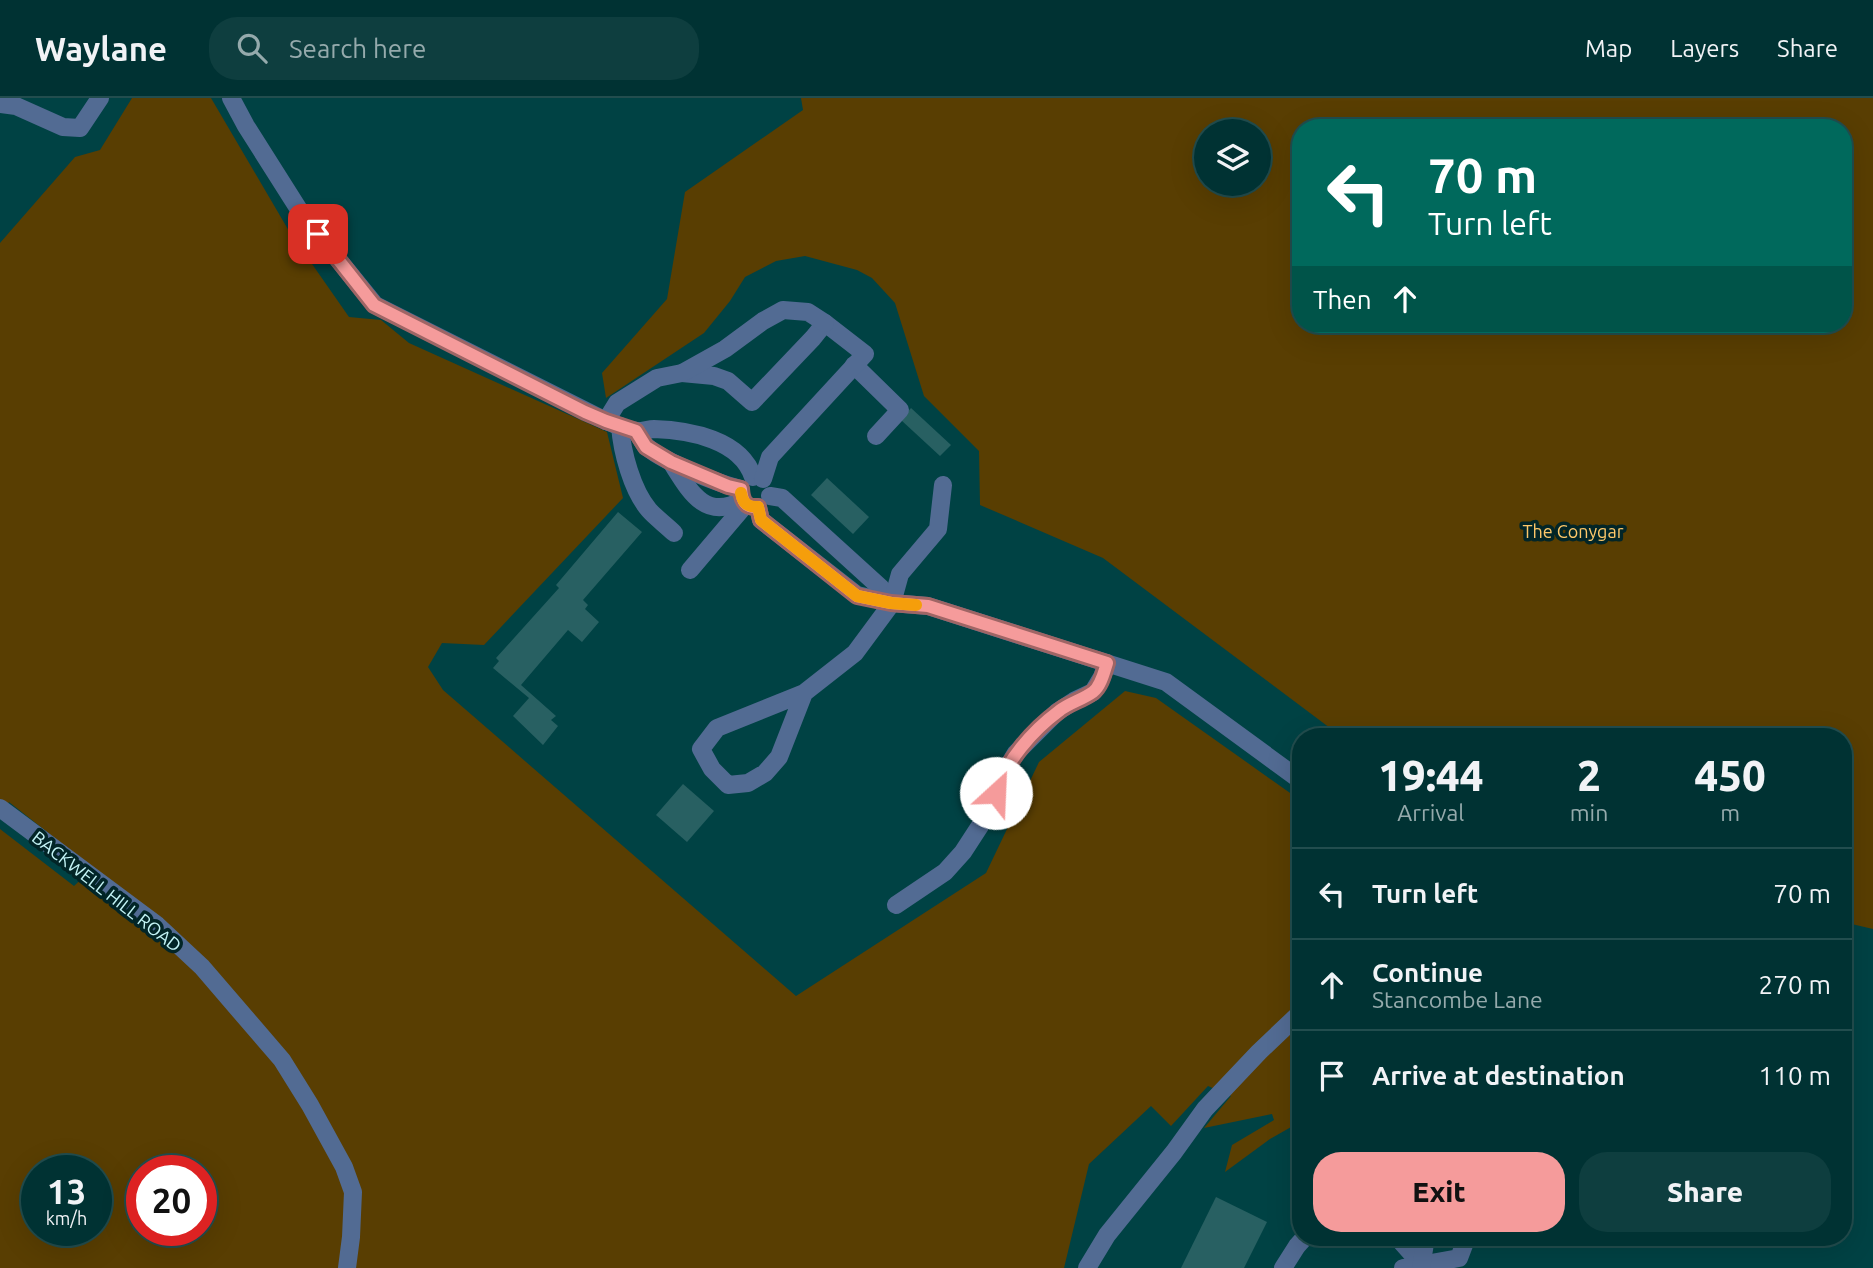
<!DOCTYPE html>
<style>
:root{--surface:#003233;--page:#0e3e3f;--text:#f1f3f6;--muted:#95aaac;--line:#224d4e;--accent:#f59b9b}
body{margin:0;font-family:Ubuntu,sans-serif;background:var(--page);color:var(--text);height:100vh;display:flex;flex-direction:column;font-size:26px;white-space:nowrap}
*{box-sizing:border-box;margin:0}
p{font-size:23px;color:var(--muted)}
.icon{flex:none;width:38px;height:38px;fill:none;stroke:currentColor;stroke-width:2;stroke-linecap:round;stroke-linejoin:round}
.map{position:relative;flex:1;overflow:hidden}
.sheet{position:absolute;left:1292px;top:630px;width:560px;height:518px;display:flex;flex-direction:column;background:var(--surface);border-radius:28px;box-shadow:0 7px 28px #0002,0 0 0 2px var(--line)}
.sheet>*{flex:none}
.top-card{position:absolute;left:1292px;top:21px;width:560px;height:214px;border-radius:28px;box-shadow:0 7px 28px #0002,0 0 0 2px var(--line);background:#00695c;color:#fff;overflow:hidden}
.controls{position:absolute;left:1194px;top:21px;display:grid;gap:14px}
.controls a{display:grid;place-items:center;width:77px;height:77px;border-radius:50%;background:var(--surface);box-shadow:0 7px 28px #0002,0 0 0 2px var(--line);font-size:35px}
.speed{position:absolute;left:21px;top:1057px;display:flex;gap:14px;font-size:35px;font-weight:700;text-align:center}
.speed>*{display:grid;place-content:center;width:91px;height:91px;border-radius:50%;background:var(--surface);box-shadow:0 7px 28px #0002,0 0 0 2px var(--line);line-height:1}
.speed small{font-size:18px;font-weight:400}
.speed .limit{border:10px solid #d22;background:#fff;color:#111}
.pin{position:absolute;display:grid;place-items:center;width:60px;height:60px;color:#fff;margin:-30px;border-radius:14px;box-shadow:0 4px 10px #0006}
.me{position:absolute;width:77px;margin:-38px;rotate:25deg;stroke-linejoin:round;filter:drop-shadow(0 0 5px #0008)}
.turn{display:flex;align-items:center;gap:24px;height:147px;padding:0 21px;font-size:32px}
.turn .icon{width:91px;height:91px;stroke-width:2.5}
.turn b{display:block;font-size:49px;line-height:60px}
.then{display:flex;align-items:center;height:66px;padding:0 21px;background:#0003;gap:14px;font-size:26px}
.eta{display:flex;justify-content:space-evenly;align-items:center;height:119px;text-align:center}
.eta b{font-size:42px;font-weight:800;line-height:49px}
.primary-button{display:flex;gap:14px;margin-top:auto;padding:14px 21px}
.primary-button a{flex:1;height:80px;border-radius:28px;background:var(--accent);color:#111;font-size:28px;font-weight:800;line-height:80px;text-align:center}
.primary-button a+a{background:var(--page);color:var(--text)}
ul{padding:0;list-style:none}
li{display:flex;align-items:center;gap:21px;height:91px;padding:0 21px;border-top:2px solid var(--line)}
li div{flex:1}
li b{display:block;font-size:26px}
li em{font-style:normal}
header{display:flex;align-items:center;gap:42px;box-sizing:border-box;height:98px;padding:0 35px;background:var(--surface);border-bottom:2px solid var(--line)}
header strong{font-size:33px}
nav{display:flex;gap:38px;margin-inline-start:auto;font-size:24px}
.search{width:490px;height:63px;background:var(--page);display:flex;align-items:center;gap:18px;box-sizing:border-box;padding:0 24px;border-radius:28px;color:var(--muted);font-size:26px}
.map>svg:first-child{display:block}
.green{fill:#593e02;fill-rule:evenodd}
.building{fill:#286062}
.lines{fill:none;stroke-linecap:round;stroke-linejoin:round}
.minor{stroke:#526b93;stroke-width:18}
.route-casing{stroke:#9f6565;stroke-width:18}
.route{stroke:#f59b9b;stroke-width:12}
.slow{stroke:#f59e0b;stroke-width:12}
.labels{text-anchor:middle;dominant-baseline:central;stroke-width:7;stroke-linejoin:round;paint-order:stroke}
.park-label{font-size:18px;fill:#fec86a;stroke:#022527}
.street-label{font-size:18px;fill:#c4f4f6;stroke:#022527}
</style>
<header>
<strong>Waylane</strong>
<div class="search"><svg class="icon" aria-label="search" viewBox="0 0 24 24"><circle cx="10" cy="10" r="6"/><path d="M15 15l6 6"/></svg>Search here</div>
<nav><a>Map</a><a>Layers</a><a>Share</a></nav>
</header>
<div class="map">
<svg width="1873" height="1170" viewBox="0 0 1873 1170">
<rect width="100%" height="100%" fill="#004244"/>
<g class="green">
<path d="M132,0h79l78,133 60,86 32,3 28,23 198,89 16,66 -139,147 -42,-2 -14,24 15,23 353,306 190,-123 53,-111 86,-71 31,7 144,102v322l-30,17 -45,33 7,-27 42,-25 -2,-6 -68,14 27,-32 -23,-10 -37,40 -20,-20 -62,58 -25,104h-1064v-439l74,57 19,-18 -84,-66 -9,14v-573l75,-86 25,-7zM37,1073h59v59h-59zM142,1073h59v59h-59z"/>
<path d="M801,0h1072v831l-30,-7v-185h-501l-239,-179 -123,-53 -1,-54 -55,-55 -29,-93 -23,-25 -15,-8 -52,-14 -29,5 -31,16 -15,24 -26,32 -98,65 -4,-25 65,-74 18,-107 118,-82zM1300,30h543v196h-543zM1206,33h52v53h-52z"/>
</g>
<g class="building">
<polygon points="911,310 951,347 940,358 901,322"/>
<polygon points="827,380 869,419 853,436 811,397"/>
<polygon points="618,414 642,434 583,502 588,507 585,511 599,524 582,544 568,532 521,587 556,618 551,622 558,628 543,647 513,618 529,600 493,570 499,563 496,560 559,490 556,487"/>
<polygon points="683,686 714,713 687,744 656,717"/>
<polygon points="1216,1099 1267,1124 1244,1170 1181,1170"/>
</g>
<g class="lines">
<g class="minor">
<path d="M231,0l15,28 57,90 72,89 231,116c9,3 21,10 32,10 5,0 11,-2 16,-2 36,1 87,11 99,48"/>
<polyline points="0,6 16,8 63,29 80,30 100,0"/>
<polyline points="854,267 900,312 876,338"/>
<polyline points="682,275 714,278 728,283 752,304 813,240 825,225 865,256 770,359 763,381"/>
<polyline points="606,323 617,305 657,280 682,275 725,251 763,223 783,212 808,214 825,225"/>
<path d="M620,328c2,26 12,64 29,84 7,8 17,15 25,23"/>
<path d="M636,333c3,4 6,10 9,14 14,15 74,39 96,44"/>
<path d="M671,364c18,28 34,60 71,38"/>
<polyline points="770,398 782,400 881,490 892,505"/>
<polyline points="758,409 761,422 857,497 892,505 928,508 1166,584 1300,682"/>
<polyline points="690,472 746,406"/>
<polyline points="804,595 779,659 765,675 748,685 728,687 712,671 701,651 717,630 804,595 855,555 892,505 900,476 938,431 943,387"/>
<polyline points="0,710 157,827 202,869 282,962 310,1007 344,1069 353,1094 351,1139 347,1170"/>
<polyline points="896,807 945,774 963,754 989,714 1001,680 1016,655 1057,614 1074,603 1093,594 1102,579 1107,565"/>
<polyline points="1397,1139 1421,1166"/>
<polyline points="1087,1170 1107,1137 1174,1054 1205,1011 1259,954 1300,915"/>
<polyline points="1283,1170 1297,1148 1305,1139"/>
<polyline points="1403,1170 1459,1160 1467,1139"/>
<polyline points="1421,1170 1426,1139"/>
</g>
</g>
<g class="lines">
<defs>
<path id="route" d="M318,136l56,71 211,107 21,9 30,10 10,16 25,15 57,24 13,3c1,12 4,19 17,18l3,13 96,76 34,7 37,3 179,57c-3,9 -6,23 -14,29 -11,8 -24,11 -34,19 -27,20 -53,50 -63,82"/>
</defs>
<use href="#route" class="route-casing"/>
<use href="#route" class="route"/>
<path class="slow" d="M741,395c2,11 7,14 17,14l3,13 96,76 34,7 25,2"/>
</g>
<g class="labels">
<g class="park-label">
<text x="1573" y="433">The Conygar</text>
</g>
<g class="street-label">
<text transform="translate(107 793) rotate(38)">BACKWELL HILL ROAD</text>
</g>
</g>
</svg>
<div class="controls">
<a><svg class="icon" aria-label="layers" viewBox="0 0 24 24"><path d="M12 4l9 5-9 5-9-5zM3 14l9 5 9-5"/></svg></a>
</div>
<div class="speed"><div>13<small>km/h</small></div><div class="limit">20</div></div>
<div class="pin" style="left:318px;top:136px;background:#d93025"><svg class="icon" aria-label="arrive" viewBox="0 0 24 24"><path d="M6 21V4h12l-3 4 3 4H6"/></svg></div>
<svg class="me" style="left:996px;top:695px" viewBox="-20 -20 40 40"><circle r="19" fill="#fff"/><path d="M0-13L10 11 0 6-10 11z" fill="#f59b9b"/></svg>
<div class="top-card">
<div class="turn"><svg class="icon" aria-label="left" viewBox="0 0 24 24"><path d="M17 20v-9H6M10 6l-5 5 5 5"/></svg><div><b>70 m</b>Turn left</div></div>
<div class="then">Then<svg class="icon" aria-label="ahead" viewBox="0 0 24 24"><path d="M12 20V5M6 11l6-6 6 6"/></svg></div>
</div>
<section class="sheet">
<div class="eta">
<div><b>19:44</b><p>Arrival</p></div>
<div><b>2</b><p>min</p></div>
<div><b>450</b><p>m</p></div>
</div>
<ul>
<li><svg class="icon" aria-label="left" viewBox="0 0 24 24"><path d="M17 20v-9H6M10 6l-5 5 5 5"/></svg><div><b>Turn left</b></div><em>70 m</em></li>
<li><svg class="icon" aria-label="ahead" viewBox="0 0 24 24"><path d="M12 20V5M6 11l6-6 6 6"/></svg><div><b>Continue</b><p>Stancombe Lane</p></div><em>270 m</em></li>
<li><svg class="icon" aria-label="arrive" viewBox="0 0 24 24"><path d="M6 21V4h12l-3 4 3 4H6"/></svg><div><b>Arrive at destination</b></div><em>110 m</em></li>
</ul>
<div class="primary-button"><a>Exit</a><a>Share</a></div>
</section>
</div>
